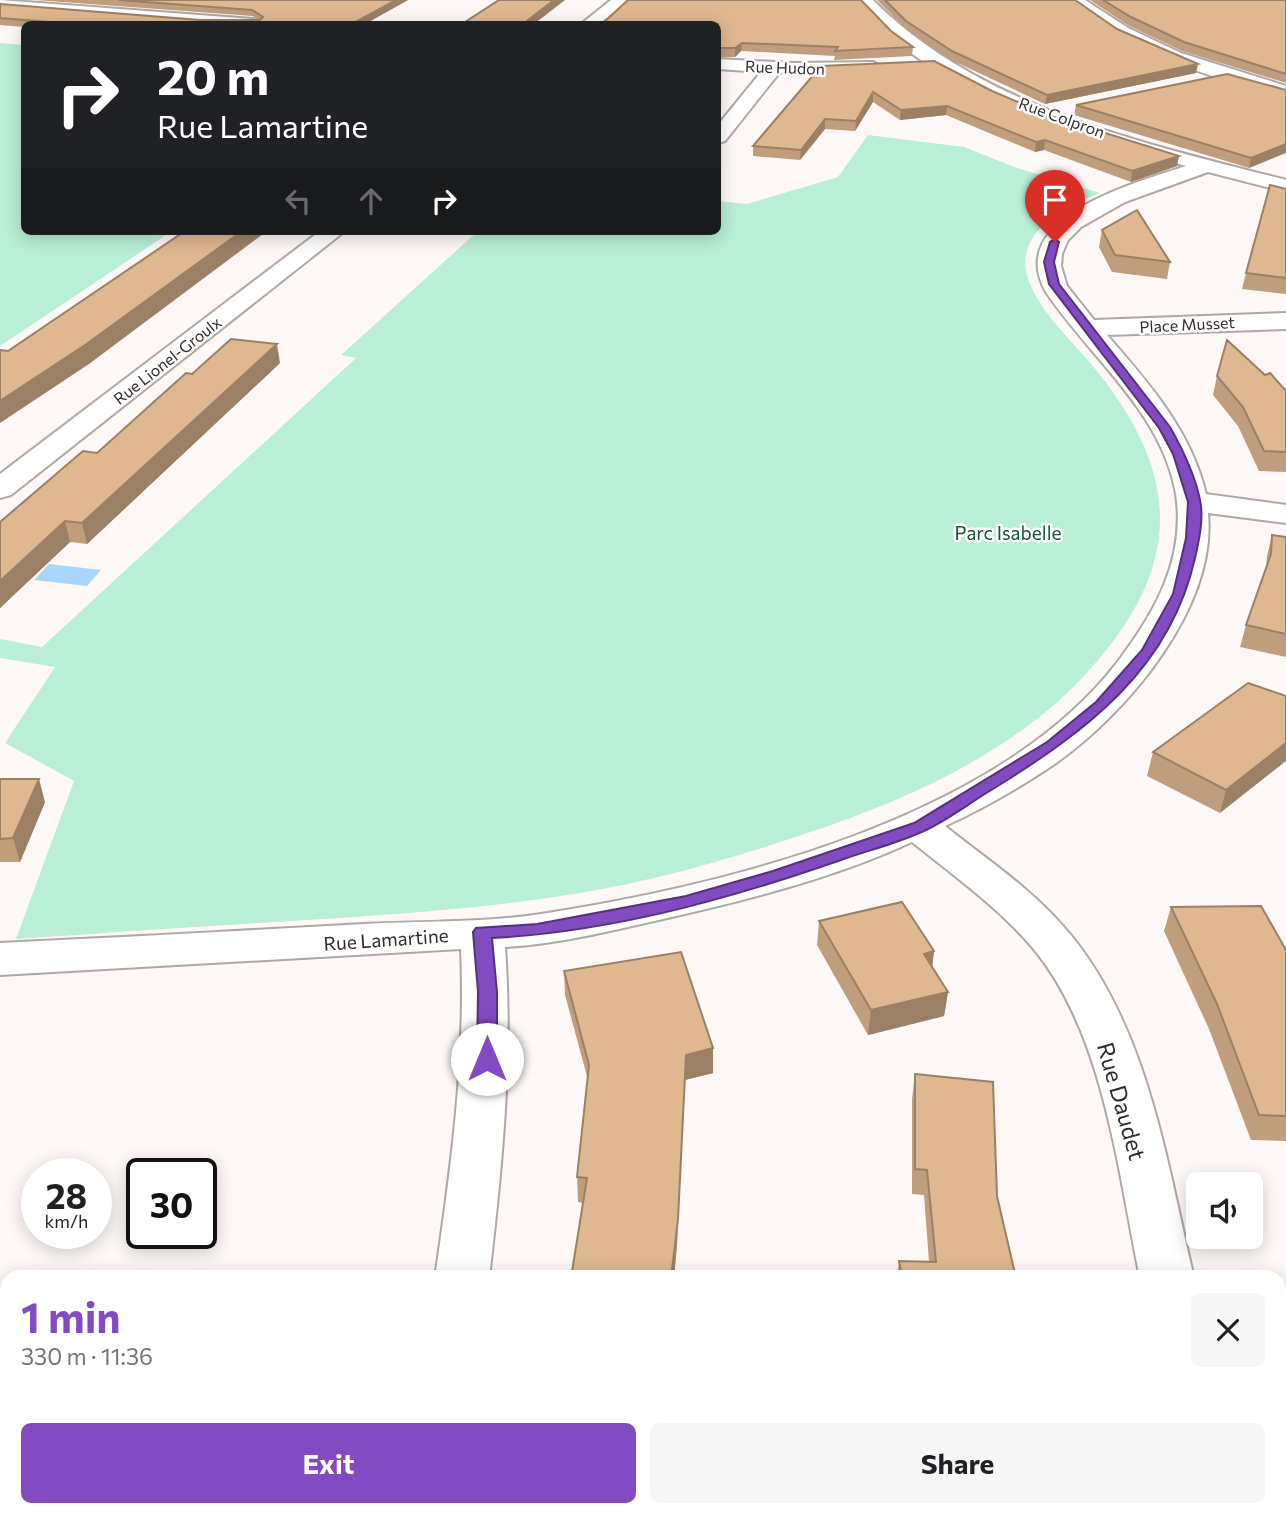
<!DOCTYPE html>
<meta charset="utf-8">
<style>
:root{--surface:#fff;--page:#f6f6f6;--text:#202124;--muted:#757577;--accent:#834bc2}
body{margin:0;font-family:Commissioner,sans-serif;background:var(--page);color:var(--text);height:100vh;display:flex;flex-direction:column;font-size:26px;white-space:nowrap}
*{box-sizing:border-box;margin:0}
p{font-size:23px;color:var(--muted)}
.icon{flex:none;width:38px;height:38px;fill:none;stroke:currentColor;stroke-width:2;stroke-linecap:round;stroke-linejoin:round}
.map{position:relative;flex:1;overflow:hidden}
.side{position:absolute;left:0px;top:1270px;width:1286px;height:247px;display:flex;flex-direction:column;background:var(--surface);border-radius:21px 21px 0 0;box-shadow:0 4px 18px #0003}
.side>*{flex:none}
.hud{position:absolute;left:21px;top:21px;width:700px;height:214px;border-radius:10px;box-shadow:0 4px 18px #0003;background:#202124;color:#fff;overflow:hidden}
.buttons{position:absolute;left:1186px;top:1172px;display:grid;gap:14px}
.buttons a{display:grid;place-items:center;width:77px;height:77px;border-radius:10px;background:var(--surface);box-shadow:0 4px 18px #0003;font-size:35px}
.speed{position:absolute;left:21px;top:1158px;display:flex;gap:14px;font-size:35px;font-weight:700;text-align:center}
.speed>*{display:grid;place-content:center;width:91px;height:91px;border-radius:50%;background:var(--surface);box-shadow:0 4px 18px #0003;line-height:1}
.speed small{font-size:18px;font-weight:400}
.speed .limit{border:4px solid #111;border-radius:10px;background:#fff;color:#111}
.pin{position:absolute;display:grid;place-items:center;width:60px;height:60px;color:#fff;margin:-72px -30px;border-radius:50% 50% 50% 0;rotate:-45deg;box-shadow:0 0 7px #0007}
.pin .icon{rotate:45deg}
.me{position:absolute;width:77px;margin:-38px;rotate:0deg;stroke-linejoin:round;filter:drop-shadow(0 0 5px #0008)}
.turn{display:flex;align-items:center;gap:24px;height:147px;padding:0 21px;font-size:32px}
.turn .icon{width:91px;height:91px;stroke-width:2.5}
.turn b{display:block;font-size:49px;line-height:60px}
.lanes{display:flex;align-items:center;height:66px;padding:0 21px;background:#0003;justify-content:center;gap:35px;direction:ltr}
.lanes .off{opacity:.35}
.round{display:grid;place-items:center;flex:none;width:74px;height:74px;border-radius:10px;background:var(--page)}
.overview{display:flex;align-items:center;justify-content:space-between;height:119px;padding:0 21px}
h1{font-size:42px;font-weight:700;line-height:52px;color:var(--accent)}
.cta{display:flex;gap:14px;margin-top:auto;padding:14px 21px}
.cta a{flex:1;height:80px;border-radius:10px;background:var(--accent);color:#fff;font-size:28px;font-weight:700;line-height:80px;text-align:center}
.cta a+a{background:var(--page);color:var(--text)}
.map>svg:first-child{display:block}
.green{fill:#b9efd4}
.water{fill:#a8d6f9}
.lines{fill:none;stroke-linecap:round;stroke-linejoin:round}
.street-casing{stroke:#b0a8a4;stroke-width:4}
.street{fill:#fff;fill-rule:evenodd}
.wall{fill:#c09d7d}
.shaded-wall{fill:#9c8066}
.building{fill:#dfb791;stroke:#9c8066;stroke-width:2}
.route{fill:#834bc2;stroke:#55317e;stroke-width:2}
.labels{text-anchor:middle;dominant-baseline:central;stroke-width:5;stroke-linejoin:round;paint-order:stroke}
.far-street-label{font-size:16px;fill:#2f2c2b;stroke:#fff}
.park-label{font-size:19px;fill:#0f543b;stroke:#fff}
.street-label{font-size:19px;fill:#2f2c2b;stroke:#fff}
.near-street-label{font-size:23px;fill:#2f2c2b;stroke:#fff}
</style>
<div class="map">
<svg width="1286" height="1517" viewBox="0 0 1286 1517">
<rect width="100%" height="100%" fill="#fef9f7"/>
<g class="green">
<polygon points="0,43 24,45 24,231 172,231 0,346"/>
<path d="M868,135l96,12 53,21 83,25c-33,13 -85,38 -73,82 9,33 43,64 65,90 92,111 92,203 -8,311 -67,72 -164,118 -256,150 -81,28 -164,53 -248,67 -91,15 -182,21 -273,27 -97,6 -194,12 -291,19l58,-158 -69,-38 50,-76 -55,-9v-19l42,8 314,-289 -15,-3 137,-124h240v-30l29,3 91,-27z"/>
</g>
<polygon class="water" points="49,564 101,570 87,586 34,580"/>
<g class="lines">
<defs>
<g id="street">
<polygon points="0,0 253,19 261,24 201,24 0,8"/>
<polygon points="611,0 629,0 599,24 581,24"/>
<path d="M856,0h17c107,108 271,143 413,180v12l-78,-20 -83,30 -44,25 -13,13 -6,14 -1,12 6,20 27,34 192,-7v16l-179,6c42,48 84,96 99,159l80,11v18l-78,-10c9,94 -80,199 -152,250 -35,24 -72,45 -111,63 40,32 84,61 118,100 84,95 103,233 131,352h-54c-22,-106 -36,-246 -108,-331 -34,-40 -79,-72 -120,-105 -78,36 -165,58 -249,77 -52,12 -105,25 -158,28 8,111 -3,220 -16,331h-54c16,-110 31,-218 26,-329l-461,26v-32c121,-6 243,-12 364,-19 58,-3 120,-1 177,-10 187,-29 454,-95 575,-250 38,-50 70,-104 60,-170 -14,-82 -86,-136 -130,-202 -43,-75 92,-110 140,-126 -107,-30 -261,-74 -330,-166z"/>
<path d="M1067,0h18l43,28 53,25 105,33v11c-58,-14 -181,-51 -219,-97z"/>
<polygon points="718,59 793,63 873,62 882,67 873,72 779,73 725,141 718,143 718,125 761,72 718,69"/>
<polygon points="320,231 345,231 11,495 0,498 0,474"/>
<polygon points="398,1510 460,1510 459,1517 397,1517"/>
<polygon points="1196,1510 1258,1510 1259,1517 1197,1517"/>
</g>
</defs>
<use href="#street" class="street-casing"/>
<use href="#street" class="street"/>
</g>
<g class="wall">
<polygon points="35,0 408,0 365,24 24,24 24,27 0,25 0,4 200,20 258,20 253,16"/>
<polygon points="627,0 861,0 891,31 913,47 912,56 834,60 835,56 741,51 735,57 718,57 718,24 627,1"/>
<polygon points="877,0 1075,0 1117,29 1196,73 1045,104 951,60 906,29"/>
<polygon points="1090,0 1286,0 1286,83 1182,51 1129,26"/>
<polygon points="821,66 992,91 1051,116 1179,156 1177,166 1131,182 1044,150 1035,152 946,115 900,120 873,102 855,131 825,129 800,160 753,156 753,146"/>
<polygon points="1286,90 1249,168 1074,115 1076,105"/>
<polygon points="1286,189 1286,294 1242,289 1246,273"/>
<polygon points="1102,230 1170,262 1167,279 1112,272 1099,247"/>
<polygon points="280,363 87,544 70,542 0,608 0,522 97,453 192,374"/>
<polygon points="1265,375 1286,391 1286,472 1259,471 1238,426 1213,395 1217,376"/>
<polygon points="1272,535 1286,537 1286,657 1240,647 1246,625 1266,568 1267,556"/>
<polygon points="1286,696 1220,813 1147,776 1153,752"/>
<polygon points="0,779 45,802 20,862 0,862"/>
<polygon points="1171,907 1286,950 1286,1141 1251,1140 1209,1029 1164,931"/>
<polygon points="819,921 934,951 932,967 948,992 944,1016 868,1035 817,945"/>
<polygon points="564,971 713,1048 713,1073 685,1080 677,1244 674,1278 571,1278 583,1203 578,1202 577,1177 588,1080 565,995"/>
<polygon points="915,1074 997,1196 1016,1278 897,1278 899,1261 929,1262 924,1195 912,1194 912,1099"/>
<polygon points="548,1510 662,1510 662,1517 549,1517"/>
<rect x="953" y="1510" width="107" height="7"/>
</g>
<g class="shaded-wall">
<polygon points="396,0 408,0 365,24 352,24"/>
<polygon points="554,0 565,0 534,24 523,24"/>
<polygon points="742,43 741,51 735,57 735,48"/>
<polygon points="1198,64 1196,73 1045,104 1047,95"/>
<polygon points="873,92 873,102 855,131 856,121"/>
<polygon points="947,106 946,115 900,120 901,110"/>
<polygon points="825,119 825,129 800,160 801,150"/>
<polygon points="1045,140 1044,150 1035,152 1036,142"/>
<polygon points="1286,144 1286,153 1249,168 1251,158"/>
<polygon points="1179,156 1177,166 1131,182 1132,171"/>
<polygon points="242,231 267,231 89,364 0,423 0,401"/>
<polygon points="277,344 280,363 87,544 82,523"/>
<polygon points="65,521 70,542 0,608 0,581"/>
<polygon points="1286,743 1286,761 1220,813 1226,790"/>
<polygon points="39,779 45,802 20,862 13,838"/>
<polygon points="934,951 931,976 924,954"/>
<polygon points="948,992 944,1016 868,1035 871,1010"/>
<polygon points="713,1048 713,1073 685,1080 677,1244 674,1278 671,1278 686,1055"/>
<polygon points="193,1510 207,1510 205,1517 191,1517"/>
</g>
<g class="building">
<polygon points="119,0 396,0 352,24 74,24 0,18 0,4 200,20 260,20 263,17 252,10"/>
<polygon points="499,0 554,0 523,24 462,24"/>
<polygon points="628,0 861,0 891,31 913,47 835,51 838,47 742,43 735,48 718,48 718,24 602,24"/>
<polygon points="885,0 1075,0 1117,29 1198,64 1047,95 952,51 906,21"/>
<polygon points="1103,0 1286,0 1286,74 1184,42 1131,17"/>
<polygon points="934,61 992,91 1051,116 1179,156 1132,171 1045,140 1036,142 947,106 901,110 873,92 856,121 825,119 801,150 753,146 821,66"/>
<polygon points="1227,74 1286,90 1286,144 1251,158 1076,105"/>
<polygon points="1270,185 1286,189 1286,278 1246,273"/>
<polygon points="1137,210 1170,262 1115,255 1102,230"/>
<polygon points="185,231 242,231 85,345 0,401 0,350 8,351"/>
<polygon points="231,339 277,344 82,523 65,521 0,581 0,522 83,451 97,453 186,373 192,374"/>
<polygon points="1227,340 1265,375 1270,373 1286,391 1286,452 1264,451 1243,407 1217,376"/>
<polygon points="1272,535 1286,537 1286,634 1246,625 1271,554"/>
<polygon points="1248,683 1286,696 1286,743 1226,790 1153,752"/>
<polygon points="0,779 39,779 13,838 0,839"/>
<polygon points="902,902 934,951 924,954 948,992 871,1010 819,921"/>
<polygon points="1261,906 1286,950 1286,1116 1259,1115 1217,1004 1171,907"/>
<polygon points="681,952 713,1048 686,1055 678,1219 671,1278 571,1278 587,1178 577,1177 589,1065 564,971"/>
<polygon points="915,1074 993,1082 997,1196 1016,1278 902,1278 899,1261 936,1262 927,1170 915,1169"/>
<polygon points="94,1510 193,1510 191,1517 92,1517"/>
<polygon points="958,1510 1060,1510 1060,1517 962,1517 958,1516"/>
</g>
<path class="route" d="M1055,239l4,3 -5,20 5,22 111,143c13,23 25,48 30,73 4,18 -1,41 -5,58 -25,112 -109,173 -202,231 -22,13 -44,30 -67,41 -27,13 -57,20 -85,30 -112,39 -230,72 -349,78l5,54v67l-3,5h-14l-3,-5 1,-67 -5,-60 3,-4 61,-4 149,-28 87,-25 141,-48 133,-81 49,-40 46,-52 31,-56 13,-56 2,-36 -15,-48 -14,-26 -110,-144 -5,-22 6,-20z"/>
<g class="labels">
<g class="far-street-label">
<text transform="translate(785 67) rotate(2)">Rue Hudon</text>
<text transform="translate(1062 117) rotate(20)">Rue Colpron</text>
<text transform="translate(1187 324) rotate(-3)">Place Musset</text>
<text transform="translate(167 360) rotate(-38)">Rue Lionel-Groulx</text>
</g>
<g class="park-label">
<text x="1008" y="532">Parc Isabelle</text>
</g>
<g class="street-label">
<text transform="translate(386 939) rotate(-4)">Rue Lamartine</text>
</g>
<g class="near-street-label">
<text transform="translate(1122 1101) rotate(74)">Rue Daudet</text>
</g>
</g>
</svg>
<div class="buttons">
<a><svg class="icon" aria-label="sound" viewBox="0 0 24 24"><path d="M4 9h4l5-4v14l-5-4H4zM17 9q2 3 0 6"/></svg></a>
</div>
<div class="speed"><div>28<small>km/h</small></div><div class="limit">30</div></div>
<div class="pin" style="left:1055px;top:242px;background:#d93025"><svg class="icon" aria-label="arrive" viewBox="0 0 24 24"><path d="M6 21V4h12l-3 4 3 4H6"/></svg></div>
<svg class="me" style="left:487px;top:1059px" viewBox="-20 -20 40 40"><circle r="19" fill="#fff"/><path d="M0-13L10 11 0 6-10 11z" fill="#834bc2"/></svg>
<div class="hud">
<div class="turn"><svg class="icon" aria-label="right" viewBox="0 0 24 24"><path d="M7 20v-9h11M14 6l5 5-5 5"/></svg><div><b>20 m</b>Rue Lamartine</div></div>
<div class="lanes"><svg class="icon off" aria-label="left" viewBox="0 0 24 24"><path d="M17 20v-9H6M10 6l-5 5 5 5"/></svg><svg class="icon off" aria-label="ahead" viewBox="0 0 24 24"><path d="M12 20V5M6 11l6-6 6 6"/></svg><svg class="icon" aria-label="right" viewBox="0 0 24 24"><path d="M7 20v-9h11M14 6l5 5-5 5"/></svg></div>
</div>
<section class="side">
<div class="overview"><div><h1>1 min</h1><p>330 m · 11:36</p></div><a class="round"><svg class="icon" aria-label="close" viewBox="0 0 24 24"><path d="M6 6l12 12M18 6L6 18"/></svg></a></div>
<div class="cta"><a>Exit</a><a>Share</a></div>
</section>
</div>
